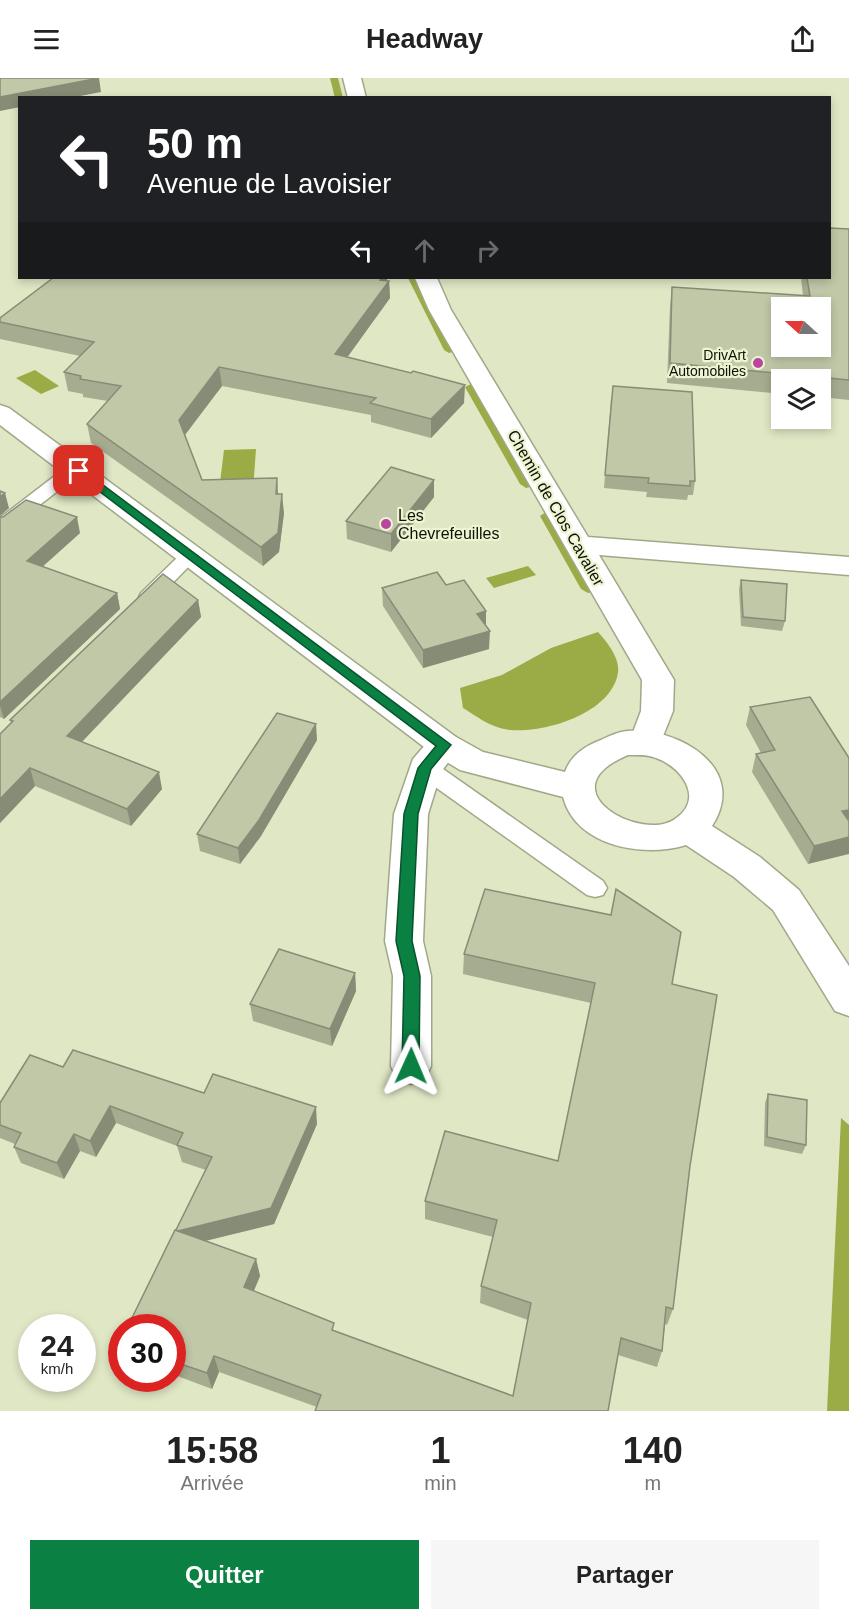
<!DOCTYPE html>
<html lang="fr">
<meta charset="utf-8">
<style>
:root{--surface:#fff;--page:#f6f6f6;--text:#222;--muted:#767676;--accent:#0b8043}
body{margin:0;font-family:Arial,sans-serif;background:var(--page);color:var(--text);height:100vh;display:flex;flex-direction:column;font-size:22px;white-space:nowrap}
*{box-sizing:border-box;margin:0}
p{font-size:20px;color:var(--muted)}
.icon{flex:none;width:33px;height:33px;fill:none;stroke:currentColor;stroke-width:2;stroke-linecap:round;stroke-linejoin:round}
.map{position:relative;height:1333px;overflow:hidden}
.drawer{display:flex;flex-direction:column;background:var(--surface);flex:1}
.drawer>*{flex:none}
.hud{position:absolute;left:18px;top:18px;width:813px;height:183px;border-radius:0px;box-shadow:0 3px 9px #0003;background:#202124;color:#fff;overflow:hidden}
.needle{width:39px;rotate:291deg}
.fabs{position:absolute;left:771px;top:219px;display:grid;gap:12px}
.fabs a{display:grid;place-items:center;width:60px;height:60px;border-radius:0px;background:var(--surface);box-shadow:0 3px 9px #0003;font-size:30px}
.speed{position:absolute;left:18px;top:1236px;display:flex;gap:12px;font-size:30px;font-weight:700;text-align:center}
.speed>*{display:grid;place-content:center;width:78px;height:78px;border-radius:50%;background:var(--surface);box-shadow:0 3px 9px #0003;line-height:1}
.speed small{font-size:15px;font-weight:400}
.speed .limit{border:9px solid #d22;background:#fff;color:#111}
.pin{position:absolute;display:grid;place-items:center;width:51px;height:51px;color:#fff;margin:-26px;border-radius:12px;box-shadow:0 3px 9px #0006}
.me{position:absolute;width:66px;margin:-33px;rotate:1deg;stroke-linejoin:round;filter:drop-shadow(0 0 4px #0008)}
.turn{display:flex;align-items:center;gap:21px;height:126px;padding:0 30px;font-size:27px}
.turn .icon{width:78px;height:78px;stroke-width:2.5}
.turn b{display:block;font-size:42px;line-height:51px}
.lanes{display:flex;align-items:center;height:57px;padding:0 30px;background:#0003;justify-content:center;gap:30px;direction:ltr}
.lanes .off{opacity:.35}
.eta{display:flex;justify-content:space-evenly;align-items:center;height:102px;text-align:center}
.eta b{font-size:36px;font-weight:700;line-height:42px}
.primary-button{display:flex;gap:12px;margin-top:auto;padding:12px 30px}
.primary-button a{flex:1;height:69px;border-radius:0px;background:var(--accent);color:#fff;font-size:24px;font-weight:700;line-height:69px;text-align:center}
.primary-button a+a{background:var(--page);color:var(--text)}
header{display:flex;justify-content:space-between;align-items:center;height:78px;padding:0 30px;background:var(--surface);font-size:27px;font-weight:700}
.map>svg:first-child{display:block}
.water{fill:#9bab45}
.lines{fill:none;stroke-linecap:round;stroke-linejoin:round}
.stream{fill:#9bab45;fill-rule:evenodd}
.lane-casing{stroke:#a1a889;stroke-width:3}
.street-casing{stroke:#a1a889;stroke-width:3}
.secondary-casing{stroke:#a1a889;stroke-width:3}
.lane{fill:#fff;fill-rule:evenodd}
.street{fill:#fff;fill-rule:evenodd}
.secondary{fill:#fff;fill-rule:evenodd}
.wall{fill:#a6ac90}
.shaded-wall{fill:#878c76}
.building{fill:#c1c8a8;stroke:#878c76;stroke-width:1.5;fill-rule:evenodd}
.route{fill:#0b8043;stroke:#07532c;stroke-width:1.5}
.poi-dot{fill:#b9459e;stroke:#ecf4d2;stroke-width:2}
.labels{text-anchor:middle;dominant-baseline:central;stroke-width:4.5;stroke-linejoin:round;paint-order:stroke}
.far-poi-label{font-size:14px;fill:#0f1106;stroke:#ecf4d2;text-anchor:end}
.street-label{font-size:16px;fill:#0f1106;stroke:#ecf4d2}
.poi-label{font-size:16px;fill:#0f1106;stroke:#ecf4d2;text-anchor:start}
</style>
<header><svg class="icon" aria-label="menu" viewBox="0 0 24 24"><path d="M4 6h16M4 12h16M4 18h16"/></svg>Headway<svg class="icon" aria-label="share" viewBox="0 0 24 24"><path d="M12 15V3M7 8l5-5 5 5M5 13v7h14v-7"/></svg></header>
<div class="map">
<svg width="849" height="1333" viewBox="0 0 849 1333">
<rect width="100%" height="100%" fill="#dfe7c5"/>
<g class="water">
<polygon points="35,292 59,308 41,316 16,300"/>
<polygon points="256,371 253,412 219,413 224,372"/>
<polygon points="528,488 536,497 494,510 486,500"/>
<path d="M598,554c9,10 22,26 20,40 -5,42 -79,64 -114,57 -15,-3 -28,-13 -41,-21l-3,-20 42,-13 49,-27z"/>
<polygon points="841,1040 849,1047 849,1333 827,1333"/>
</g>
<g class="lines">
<g class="stream">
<polygon points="330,0 338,0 343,20 335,20"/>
<polygon points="408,200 418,200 454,272 453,274 449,275 444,272"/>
<polygon points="471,306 477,309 532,406 530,409 526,410 520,406 465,309"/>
<polygon points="546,434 552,438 595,511 593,514 588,515 581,511 540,438"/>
</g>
<defs>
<g id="lane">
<polygon points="79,388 87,393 85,397 68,405 6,453 0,454 0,440 56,397"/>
<polygon points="190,471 196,473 199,477 196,481 155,523 141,523 139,519 141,515 184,473"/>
<polygon points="425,682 433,684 603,803 607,810 603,817 595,819 587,817 417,696 414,690 417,684"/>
</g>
<g id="street">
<polygon points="343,0 361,0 366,20 348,20"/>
<polygon points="415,200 437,200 451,232 588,459 849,479 849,497 599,477 674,602 673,633 657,673 645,677 633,673 629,665 641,633 642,602 429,232"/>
<polygon points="444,655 456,659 461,667 441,694 428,736 423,863 431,898 431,988 425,1001 411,1006 397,1001 391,988 393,898 385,863 394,736 413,681 432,659"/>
</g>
<path id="secondary" d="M0,327l9,3 447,329 27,15 82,20c6,-17 20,-26 36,-32 8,-4 17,-8 26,-9 53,-4 122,38 85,95l48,31 39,33 50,76v50l-14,-5 -62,-101 -39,-33 -48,-32c-42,13 -110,2 -123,-48l-103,-27 -28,-17 -432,-328zM628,677c9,0 19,-1 28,3 26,9 49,41 19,61 -33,24 -131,-29 -47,-64z"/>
</defs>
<use href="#lane" class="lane-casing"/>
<use href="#street" class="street-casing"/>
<use href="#secondary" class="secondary-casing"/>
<use href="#lane" class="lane"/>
<use href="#street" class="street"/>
<use href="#secondary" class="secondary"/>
</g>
<g class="wall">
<polygon points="849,151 849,322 820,319 820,302 782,302 782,316 667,305 670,228 672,209 803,218 801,200 830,200"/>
<polygon points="387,200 387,203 389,203 390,220 347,279 464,325 431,360 371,344 371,337 222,308 184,357 202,402 277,400 278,416 284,435 279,474 263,488 91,365 87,346 108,323 83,319 83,316 68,313 64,294 80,278 0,261 0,240"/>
<polygon points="611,321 695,403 693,417 688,417 687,422 646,419 647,414 604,410"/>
<polygon points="434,402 434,419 391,474 347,461 346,443"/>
<polygon points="0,439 80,455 42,489 117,515 120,531 4,641 0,639"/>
<polygon points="741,502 785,543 782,553 741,548 739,511"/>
<polygon points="446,507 486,547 489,571 423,590 383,528 382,510"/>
<polygon points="198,522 201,539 82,664 162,711 131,748 35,708 0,745 0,656 11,645 10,642"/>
<polygon points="750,629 849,680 808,786 752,694 756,676 761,675 746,647"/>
<polygon points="317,662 261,758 240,786 200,773 197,756"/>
<polygon points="464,876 672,906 690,1088 673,1231 667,1247 665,1246 662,1273 657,1289 618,1277 608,1333 317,1329 219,1294 212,1311 172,1296 172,1250 176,1152 206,1092 182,1084 177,1068 116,1045 96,1079 80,1073 64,1101 21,1085 14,1069 15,1066 0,1060 0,1025 63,989 204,1015 317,1046 274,1146 205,1163 256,1181 260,1198 254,1213 335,1253 513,1318 528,1242 480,1225 481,1208 493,1159 425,1141 425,1123 558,1083 591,925 463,896"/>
<polygon points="355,895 356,913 332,968 253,943 250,926"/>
<polygon points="768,1016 806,1067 802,1076 764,1068 765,1025"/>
</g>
<g class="shaded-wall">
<polygon points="99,0 101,14 70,20 20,20 20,29 0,33 0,19"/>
<polygon points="381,200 387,200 387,206 389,203 390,220 336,295 335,276"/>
<polygon points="219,289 222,308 182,361 179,342"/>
<polygon points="465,307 464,325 431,360 431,341"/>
<polygon points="277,400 278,419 276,416"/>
<polygon points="434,402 434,419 391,474 391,456"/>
<polygon points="5,415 9,430 0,438 0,419"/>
<polygon points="282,416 284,435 279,474 263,488 261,469"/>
<polygon points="77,439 80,455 31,499 27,483"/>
<polygon points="117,515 120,531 4,641 0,628 0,624"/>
<polygon points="198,522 201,539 71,675 67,658"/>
<polygon points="486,533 486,551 477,536"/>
<polygon points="490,553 489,571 423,590 423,572"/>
<polygon points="316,646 317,662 261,758 240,786 238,770"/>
<polygon points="30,690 35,708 0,745 0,721"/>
<polygon points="159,694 162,711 131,748 127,731"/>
<polygon points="849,732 849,749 842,733"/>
<polygon points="849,759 849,776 808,786 814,768"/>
<polygon points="355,895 356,913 332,968 330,951"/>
<polygon points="110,1028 116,1045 96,1079 90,1063"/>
<polygon points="316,1029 317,1046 274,1146 180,1169 175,1154"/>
<polygon points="74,1056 80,1073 64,1101 57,1085"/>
<polygon points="256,1181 260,1198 248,1226 244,1209"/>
<polygon points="214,1278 219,1294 212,1311 207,1295"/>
</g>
<g class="building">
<polygon points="0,0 99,0 0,19"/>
<path d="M830,150l19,1v151l-179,-17 2,-76 138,9 -3,-18h23zM782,230h38v38h-38z"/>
<polygon points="53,200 381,200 380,202 389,203 335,276 411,295 413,293 465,307 431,341 370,325 376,320 219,289 179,342 202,402 277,400 276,416 282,416 278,455 261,469 87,346 121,308 80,301 81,298 64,294 94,264 0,244 0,240"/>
<polygon points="613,308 692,314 695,403 690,403 690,408 648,405 649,400 605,397"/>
<polygon points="391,389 434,402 391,456 346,443"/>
<polygon points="0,413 5,415 0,419"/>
<polygon points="26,422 77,439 27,483 117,515 0,624 0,439 3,439"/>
<polygon points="437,494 446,507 464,502 486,533 477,536 490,553 423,572 382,510"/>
<polygon points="163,496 198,522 67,658 159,694 127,731 30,690 0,721 0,656 13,643 10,642"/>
<polygon points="741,502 787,506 785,543 743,539"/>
<polygon points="810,619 849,680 849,732 842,733 849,743 849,759 814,768 756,676 775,672 750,629"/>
<polygon points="277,635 316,646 259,742 238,770 197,756"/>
<polygon points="485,811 611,837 616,811 681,854 672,906 717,917 690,1088 673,1231 666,1229 662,1273 621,1260 608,1333 315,1333 321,1317 214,1278 207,1295 172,1283 172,1250 127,1250 175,1152 256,1181 244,1209 334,1245 332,1252 513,1318 531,1225 481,1208 497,1142 425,1123 445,1053 558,1083 595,905 464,876"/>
<polygon points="279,871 355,895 330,951 250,926"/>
<polygon points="73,972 204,1015 213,996 316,1029 271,1130 178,1153 176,1152 212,1079 177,1067 183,1055 110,1028 90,1063 74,1056 57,1085 14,1069 21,1055 0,1047 0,1025 30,977 63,989"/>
<polygon points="768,1016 807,1022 806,1067 767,1059"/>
</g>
<polygon class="route" points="79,389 451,667 431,691 418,736 412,863 420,898 419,988 417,994 411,996 405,994 402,988 404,898 396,863 404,736 418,690 436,668 75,395 75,390"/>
<g class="poi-dot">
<circle cx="758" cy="285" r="6"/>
<circle cx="386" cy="446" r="6"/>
</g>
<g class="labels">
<g class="far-poi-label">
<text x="746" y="277">DrivArt<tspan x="746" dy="16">Automobiles</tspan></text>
</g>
<g class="street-label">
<text transform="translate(556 430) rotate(60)">Chemin de Clos Cavalier</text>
</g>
<g class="poi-label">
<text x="398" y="437">Les<tspan x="398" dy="18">Chevrefeuilles</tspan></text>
</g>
</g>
</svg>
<div class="fabs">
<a><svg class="needle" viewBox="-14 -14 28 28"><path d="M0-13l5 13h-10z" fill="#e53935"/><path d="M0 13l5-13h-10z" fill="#767676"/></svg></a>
<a><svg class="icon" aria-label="layers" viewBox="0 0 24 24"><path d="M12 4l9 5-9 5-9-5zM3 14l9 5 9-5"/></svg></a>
</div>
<div class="speed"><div>24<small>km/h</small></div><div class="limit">30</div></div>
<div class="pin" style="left:79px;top:393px;background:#d93025"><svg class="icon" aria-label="arrive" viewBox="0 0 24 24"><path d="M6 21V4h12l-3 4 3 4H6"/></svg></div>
<svg class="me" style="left:411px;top:988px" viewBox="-20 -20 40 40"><path d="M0-17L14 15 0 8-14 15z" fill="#0b8043" stroke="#fff" stroke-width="4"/></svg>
<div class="hud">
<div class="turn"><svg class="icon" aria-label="left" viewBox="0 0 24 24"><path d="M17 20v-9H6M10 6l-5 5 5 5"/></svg><div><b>50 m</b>Avenue de Lavoisier</div></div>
<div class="lanes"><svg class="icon" aria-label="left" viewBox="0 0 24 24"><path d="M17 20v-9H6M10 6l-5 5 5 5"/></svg><svg class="icon off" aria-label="ahead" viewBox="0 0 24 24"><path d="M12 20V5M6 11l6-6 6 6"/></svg><svg class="icon off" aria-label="right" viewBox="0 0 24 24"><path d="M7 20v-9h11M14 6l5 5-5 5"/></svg></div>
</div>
</div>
<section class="drawer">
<div class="eta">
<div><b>15:58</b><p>Arrivée</p></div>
<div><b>1</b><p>min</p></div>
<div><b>140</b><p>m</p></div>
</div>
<div class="primary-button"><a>Quitter</a><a>Partager</a></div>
</section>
